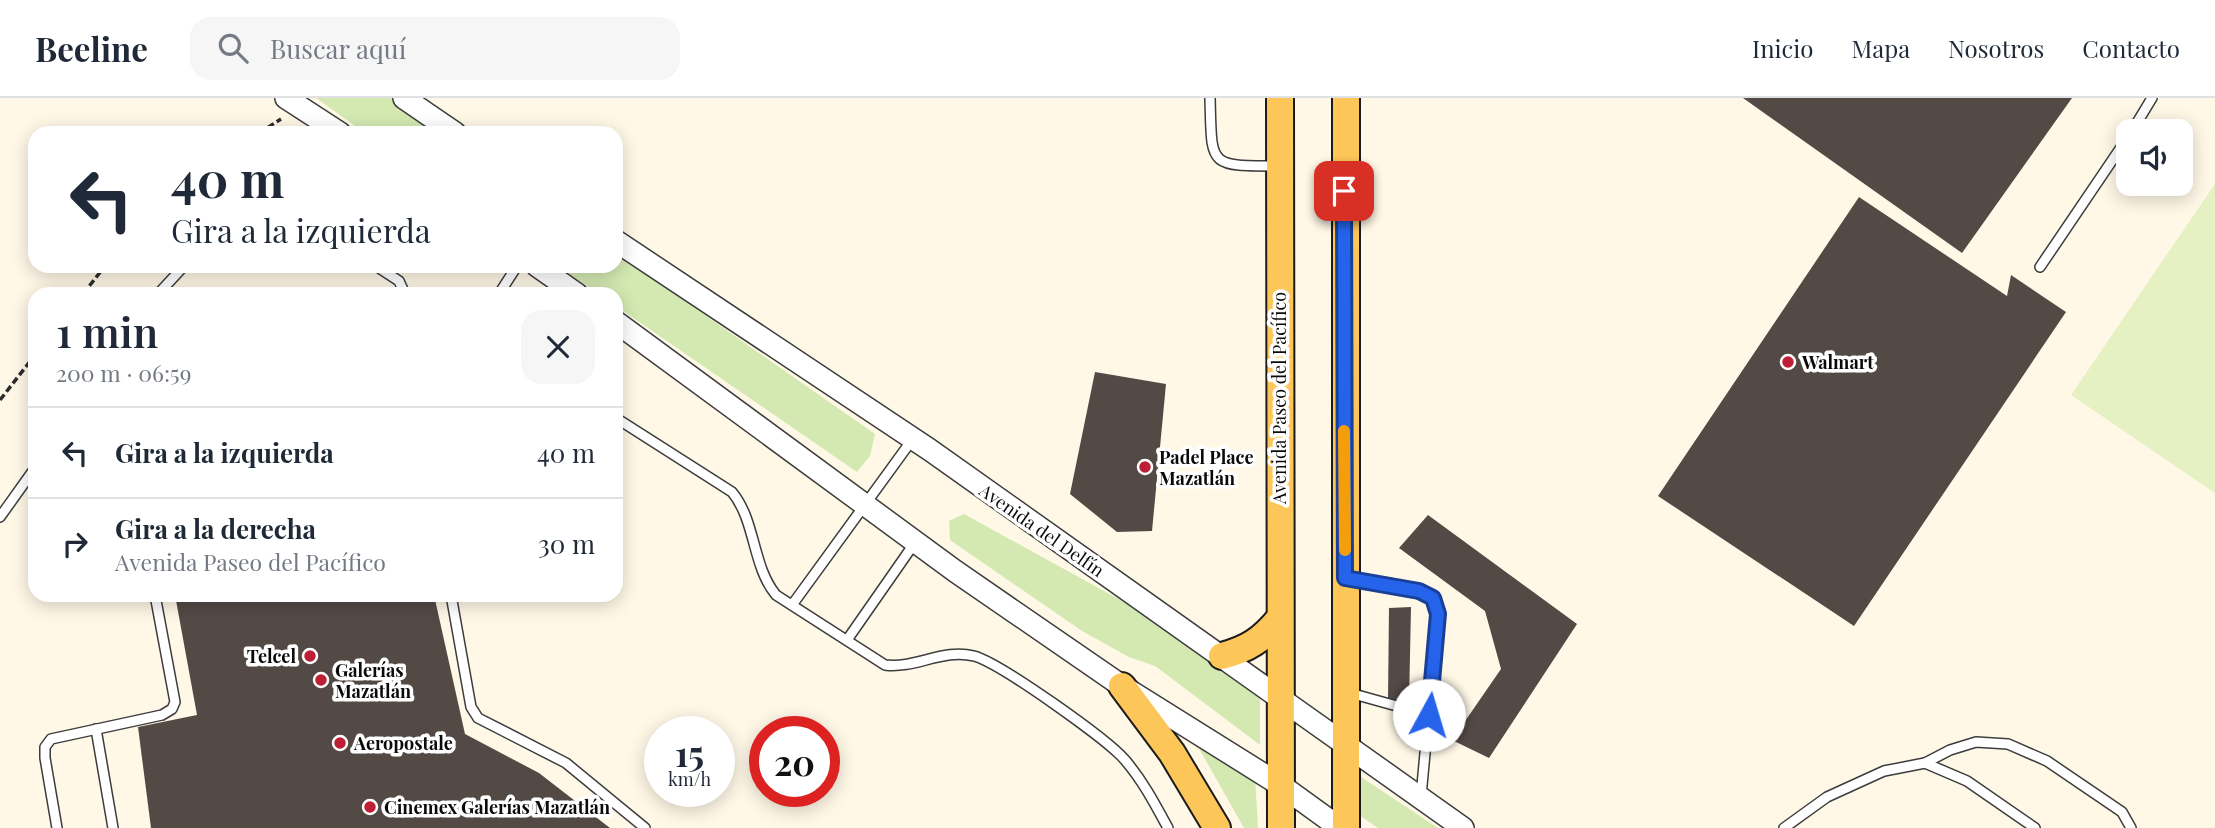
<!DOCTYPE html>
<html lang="es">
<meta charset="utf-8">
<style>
:root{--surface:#fff;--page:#f6f6f7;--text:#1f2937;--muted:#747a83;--line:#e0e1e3}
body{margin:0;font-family:"Playfair Display",serif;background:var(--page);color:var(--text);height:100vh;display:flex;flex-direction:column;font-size:26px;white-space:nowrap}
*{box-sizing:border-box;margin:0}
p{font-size:23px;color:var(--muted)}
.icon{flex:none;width:38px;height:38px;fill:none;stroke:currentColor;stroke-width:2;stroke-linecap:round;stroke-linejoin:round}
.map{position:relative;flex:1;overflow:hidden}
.panel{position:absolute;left:28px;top:189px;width:595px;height:315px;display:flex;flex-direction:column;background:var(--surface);border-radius:21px;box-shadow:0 4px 18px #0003}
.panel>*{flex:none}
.hud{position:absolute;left:28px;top:28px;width:595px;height:147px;border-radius:21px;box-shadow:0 4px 18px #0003;background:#fff;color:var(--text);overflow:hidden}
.fabs{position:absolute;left:2116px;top:21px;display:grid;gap:14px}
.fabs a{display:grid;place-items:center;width:77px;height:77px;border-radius:14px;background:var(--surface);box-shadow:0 4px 18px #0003;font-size:35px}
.speed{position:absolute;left:644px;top:618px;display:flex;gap:14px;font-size:35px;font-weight:700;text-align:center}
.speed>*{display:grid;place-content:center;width:91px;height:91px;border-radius:50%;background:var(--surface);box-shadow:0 4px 18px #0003;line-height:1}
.speed small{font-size:18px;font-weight:400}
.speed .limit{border:10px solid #d22;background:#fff;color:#111}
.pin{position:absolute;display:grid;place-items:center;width:60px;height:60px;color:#fff;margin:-30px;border-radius:14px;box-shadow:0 4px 10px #0006}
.me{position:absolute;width:77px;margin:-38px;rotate:6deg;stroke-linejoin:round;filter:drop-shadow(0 0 5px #0008)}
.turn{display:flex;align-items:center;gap:24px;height:147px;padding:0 28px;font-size:32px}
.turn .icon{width:91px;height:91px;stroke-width:2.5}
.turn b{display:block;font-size:49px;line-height:60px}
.round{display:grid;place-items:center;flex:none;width:74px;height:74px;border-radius:21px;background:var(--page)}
.head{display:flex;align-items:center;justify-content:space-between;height:119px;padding:0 28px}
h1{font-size:42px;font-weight:600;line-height:52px}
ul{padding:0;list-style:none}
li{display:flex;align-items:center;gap:21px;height:91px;padding:0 28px;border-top:2px solid var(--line)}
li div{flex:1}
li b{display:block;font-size:26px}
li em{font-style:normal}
header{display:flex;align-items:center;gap:42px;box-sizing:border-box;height:98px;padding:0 35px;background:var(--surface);border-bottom:2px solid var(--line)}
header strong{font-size:33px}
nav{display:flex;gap:38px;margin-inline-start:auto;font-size:24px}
.search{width:490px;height:63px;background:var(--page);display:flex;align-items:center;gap:18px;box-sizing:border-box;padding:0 24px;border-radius:21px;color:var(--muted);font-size:26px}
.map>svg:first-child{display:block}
.green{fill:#d3e9b1}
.pitch{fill:#e5f0c3}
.building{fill:#534a46}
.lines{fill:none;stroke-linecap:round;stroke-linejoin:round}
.service-casing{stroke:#3d3d3d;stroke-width:12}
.tertiary-casing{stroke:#3d3d3d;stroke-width:24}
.primary-casing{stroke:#1b1b1b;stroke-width:30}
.path{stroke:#2c2c2c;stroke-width:3.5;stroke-dasharray:7 3.5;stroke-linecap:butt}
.service{stroke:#fff;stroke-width:9}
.tertiary{stroke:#fff;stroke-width:21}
.primary{stroke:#fdc659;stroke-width:26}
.route-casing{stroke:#184099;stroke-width:18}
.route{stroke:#2563eb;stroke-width:12}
.slow{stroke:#f59e0b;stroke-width:12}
.poi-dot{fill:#bd1f35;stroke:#fff;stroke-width:2.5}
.labels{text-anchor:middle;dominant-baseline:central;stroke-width:7;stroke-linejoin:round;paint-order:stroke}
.poi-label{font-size:18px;font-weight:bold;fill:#0a0a0a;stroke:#fff;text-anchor:start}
.street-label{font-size:18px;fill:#0a0a0a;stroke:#fff}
</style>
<header>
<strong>Beeline</strong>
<div class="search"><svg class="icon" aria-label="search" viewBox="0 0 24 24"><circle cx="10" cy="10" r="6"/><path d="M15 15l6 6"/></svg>Buscar aquí</div>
<nav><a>Inicio</a><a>Mapa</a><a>Nosotros</a><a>Contacto</a></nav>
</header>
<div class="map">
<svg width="2215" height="730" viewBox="0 0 2215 730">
<rect width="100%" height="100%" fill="#fff8e7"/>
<g class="green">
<polygon points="316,0 394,0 444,35 365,35"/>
<polygon points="616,155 875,336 870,358 857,374 616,208 616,196 599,196 558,168 616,168"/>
<polygon points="964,416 1124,504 1260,597 1260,647 1155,568 1129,559 1082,533 950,442 949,423"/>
<polygon points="1192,638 1255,678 1258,730 1244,730"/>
<polygon points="1355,675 1438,730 1378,730 1356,715"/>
</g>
<polygon class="pitch" points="2215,86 2215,395 2071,297"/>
<g class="building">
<polygon points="1743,0 2072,0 1962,155"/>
<polygon points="1859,99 2007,198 2011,177 2066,214 1854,528 1658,398"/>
<polygon points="1095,274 1166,286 1152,433 1117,434 1070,396"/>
<polygon points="1428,417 1577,526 1489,660 1452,642 1501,571 1485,513 1399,450"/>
<polygon points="175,497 434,497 465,636 539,675 610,730 151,730 138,629 197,617"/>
<polygon points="1411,509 1409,605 1388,601 1389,510"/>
</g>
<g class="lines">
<defs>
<g id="service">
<path d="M1210,0c2,68 -3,68 67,68"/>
<polyline points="2132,33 2152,0"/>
<polyline points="376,168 399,183 405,196"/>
<polyline points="2040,169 2128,39"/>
<polyline points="158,196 184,168"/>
<polyline points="499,196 517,168"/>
<path d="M616,320l116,74c24,29 20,74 44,103l109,70c31,4 58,-17 89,-9 26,7 133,83 151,104 18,21 30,44 43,68"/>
<polyline points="0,419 35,370"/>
<polyline points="1348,480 1419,493 1433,500 1438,516 1421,698"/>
<polyline points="451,497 471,609 478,620 566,665 645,730"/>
<polyline points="792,507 912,342"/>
<polyline points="847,542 916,443"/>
<polyline points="1350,595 1429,617"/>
<polyline points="96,631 113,730"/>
<polyline points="1925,665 1967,683 2035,730"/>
<polyline points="57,730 45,660 45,649 51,641 162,617 172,611 175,604 155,497"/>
<polyline points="1784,730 1827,699 1884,673 1925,665 1950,652 1976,644 2008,646 2047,663 2122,714 2131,730"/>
</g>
<g id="tertiary">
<polyline points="286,0 340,35"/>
<polyline points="404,0 455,35"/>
<polyline points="616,143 930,352 1463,730"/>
<polyline points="537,168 577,196"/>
<polyline points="616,224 955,473 1122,588 1282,688 1340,730"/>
</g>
<g id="primary">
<polyline points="1280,0 1281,730"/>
<path d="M1222,558c26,-7 40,-16 58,-38"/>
<polyline points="1122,588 1172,655 1217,730"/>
<polyline points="1346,730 1346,0"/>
</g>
</defs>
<use href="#service" class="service-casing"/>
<use href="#tertiary" class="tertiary-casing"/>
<use href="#primary" class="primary-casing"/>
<g class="path">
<polyline points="259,35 281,21"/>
<polyline points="83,196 105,168"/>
<polyline points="0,302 35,257"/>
</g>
<use href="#service" class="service"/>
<use href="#tertiary" class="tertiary"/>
<use href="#primary" class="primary"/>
</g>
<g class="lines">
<defs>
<polyline id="route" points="1344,93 1345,480 1419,493 1433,500 1438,516 1429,617"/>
</defs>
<use href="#route" class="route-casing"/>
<use href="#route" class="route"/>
<polyline class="slow" points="1344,333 1345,452"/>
</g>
<g class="poi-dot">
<circle cx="1788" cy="264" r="7"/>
<circle cx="1145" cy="369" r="7"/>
<circle cx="310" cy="558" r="7"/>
<circle cx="321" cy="582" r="7"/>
<circle cx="340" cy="645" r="7"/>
<circle cx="370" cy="709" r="7"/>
</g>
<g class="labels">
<g class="poi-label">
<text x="1802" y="264">Walmart</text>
<text x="1159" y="359">Padel Place<tspan x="1159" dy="21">Mazatlán</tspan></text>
<text x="296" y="558" text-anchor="end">Telcel</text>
<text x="335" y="572">Galerías<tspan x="335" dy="21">Mazatlán</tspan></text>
<text x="354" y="645">Aeropostale</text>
<text x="384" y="709">Cinemex Galerías Mazatlán</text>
</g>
<g class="street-label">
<text transform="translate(1279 300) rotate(-90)">Avenida Paseo del Pacífico</text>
<text transform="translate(1042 432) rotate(35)">Avenida del Delfín</text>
</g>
</g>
</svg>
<div class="fabs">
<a><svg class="icon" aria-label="sound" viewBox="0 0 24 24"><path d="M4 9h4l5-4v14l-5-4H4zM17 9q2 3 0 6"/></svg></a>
</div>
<div class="speed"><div>15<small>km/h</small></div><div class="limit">20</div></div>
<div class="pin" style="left:1344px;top:93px;background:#d93025"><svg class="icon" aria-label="arrive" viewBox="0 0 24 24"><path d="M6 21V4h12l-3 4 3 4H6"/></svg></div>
<svg class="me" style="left:1429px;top:617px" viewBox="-20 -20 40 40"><circle r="19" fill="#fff"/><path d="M0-13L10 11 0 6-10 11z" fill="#2563eb"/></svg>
<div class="hud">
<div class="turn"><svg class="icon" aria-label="left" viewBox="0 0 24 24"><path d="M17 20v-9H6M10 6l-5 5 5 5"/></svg><div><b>40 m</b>Gira a la izquierda</div></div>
</div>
<section class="panel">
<div class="head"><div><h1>1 min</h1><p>200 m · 06:59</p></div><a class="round"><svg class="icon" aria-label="close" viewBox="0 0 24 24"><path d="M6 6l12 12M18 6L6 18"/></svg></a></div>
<ul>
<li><svg class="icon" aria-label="left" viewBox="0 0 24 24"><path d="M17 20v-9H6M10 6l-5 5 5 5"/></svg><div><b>Gira a la izquierda</b></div><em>40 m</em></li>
<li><svg class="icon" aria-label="right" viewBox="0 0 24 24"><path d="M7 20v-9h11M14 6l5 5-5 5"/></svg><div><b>Gira a la derecha</b><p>Avenida Paseo del Pacífico</p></div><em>30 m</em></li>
</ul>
</section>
</div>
